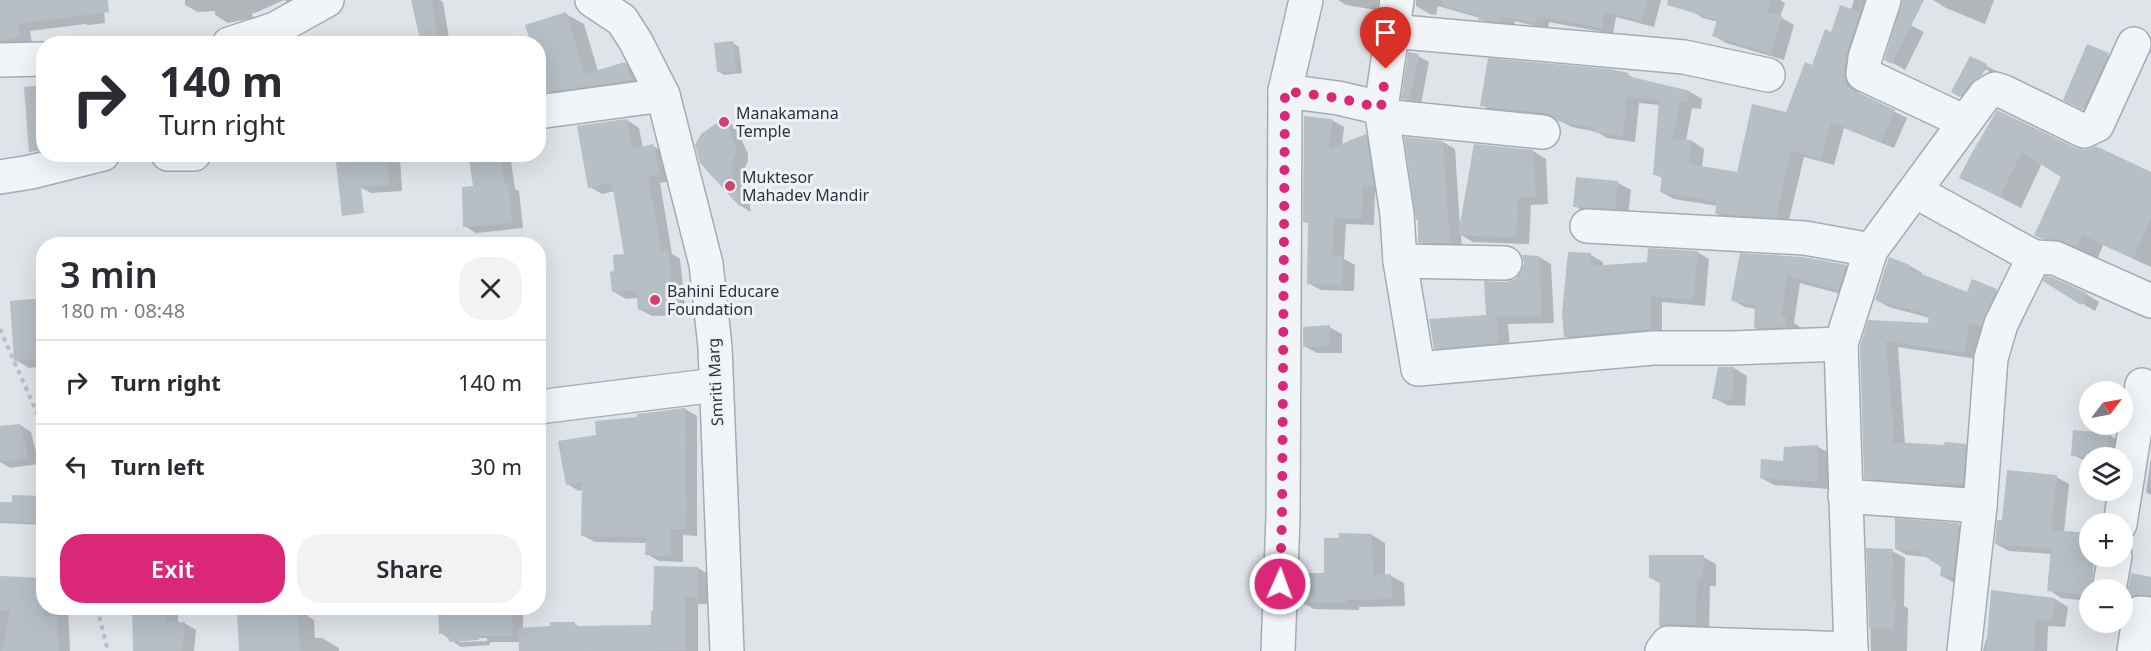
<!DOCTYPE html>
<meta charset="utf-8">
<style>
:root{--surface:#fff;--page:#f2f2f3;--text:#2b2b33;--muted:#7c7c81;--line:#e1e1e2;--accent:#db2777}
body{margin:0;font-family:"Noto Sans",sans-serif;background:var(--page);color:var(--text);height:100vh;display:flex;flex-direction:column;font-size:22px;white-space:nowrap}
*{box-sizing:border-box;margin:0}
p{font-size:20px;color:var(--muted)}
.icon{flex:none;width:33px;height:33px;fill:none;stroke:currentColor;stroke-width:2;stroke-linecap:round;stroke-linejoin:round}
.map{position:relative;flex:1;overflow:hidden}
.details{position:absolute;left:36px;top:237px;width:510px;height:378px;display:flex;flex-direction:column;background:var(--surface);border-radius:24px;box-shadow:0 6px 24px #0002}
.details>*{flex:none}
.guide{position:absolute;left:36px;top:36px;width:510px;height:126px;border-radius:24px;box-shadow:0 6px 24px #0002;background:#fff;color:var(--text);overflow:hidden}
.needle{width:39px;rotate:58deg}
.buttons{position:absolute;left:2079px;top:381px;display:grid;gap:12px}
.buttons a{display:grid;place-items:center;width:54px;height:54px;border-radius:50%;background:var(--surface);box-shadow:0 6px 24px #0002;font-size:30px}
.pin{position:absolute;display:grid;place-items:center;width:51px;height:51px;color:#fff;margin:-62px -26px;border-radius:50% 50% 50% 0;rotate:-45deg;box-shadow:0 0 6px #0007}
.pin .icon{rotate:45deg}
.me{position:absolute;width:66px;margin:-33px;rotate:2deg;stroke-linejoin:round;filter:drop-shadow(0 0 4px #0008)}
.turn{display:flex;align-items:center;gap:21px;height:126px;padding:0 24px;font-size:27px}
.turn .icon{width:78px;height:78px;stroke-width:2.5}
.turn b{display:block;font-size:42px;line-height:51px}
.round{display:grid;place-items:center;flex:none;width:63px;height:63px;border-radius:24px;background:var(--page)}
.overview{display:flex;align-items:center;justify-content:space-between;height:102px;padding:0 24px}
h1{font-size:36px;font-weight:600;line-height:45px}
.action{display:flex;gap:12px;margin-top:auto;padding:12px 24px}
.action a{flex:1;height:69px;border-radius:24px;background:var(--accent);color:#fff;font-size:24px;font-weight:600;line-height:69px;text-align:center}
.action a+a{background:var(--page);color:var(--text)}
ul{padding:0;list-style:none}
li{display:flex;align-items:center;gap:18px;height:84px;padding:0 24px;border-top:2px solid var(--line)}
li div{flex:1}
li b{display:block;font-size:22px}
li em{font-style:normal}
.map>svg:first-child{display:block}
.shadow{fill:#0003;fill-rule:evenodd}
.building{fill:#b6bec6}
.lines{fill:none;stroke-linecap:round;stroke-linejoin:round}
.minor-casing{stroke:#a4acb3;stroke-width:36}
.path{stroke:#b9bfc4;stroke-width:4;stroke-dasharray:4.5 4.5;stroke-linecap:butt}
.minor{stroke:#f2f5f7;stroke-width:33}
.route{stroke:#db2777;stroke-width:10;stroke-dasharray:0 18}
.poi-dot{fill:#d1426d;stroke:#eff3f6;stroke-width:2}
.labels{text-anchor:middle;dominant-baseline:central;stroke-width:6;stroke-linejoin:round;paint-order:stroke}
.poi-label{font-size:16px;fill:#283440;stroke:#eff3f6;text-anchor:start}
.street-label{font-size:16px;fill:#283440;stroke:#eff3f6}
</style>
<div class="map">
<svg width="2151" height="651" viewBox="0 0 2151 651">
<rect width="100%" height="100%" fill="#dfe4e9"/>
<g class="shadow">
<polygon points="0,0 103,0 105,23 88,25 85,24 30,31 32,44 0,45"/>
<polygon points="185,0 313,0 297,9 284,0 252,14 253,18 228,23 215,15 215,11 198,12 185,5"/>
<polygon points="414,0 440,0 443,2 450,44 422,44"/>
<polygon points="1338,0 1379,0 1376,10 1346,5"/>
<polygon points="1416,0 1661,0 1654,27 1616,17 1613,34 1549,22 1548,29 1515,21 1514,28 1492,27 1480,18 1438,6 1436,15 1430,14 1416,6"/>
<polygon points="1693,0 1780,0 1785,3 1780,17 1794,25 1784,60 1726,43 1714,36 1718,22 1703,18 1690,10"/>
<polygon points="1854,0 1879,0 1857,80 1859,94 1907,118 1894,148 1844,128 1834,165 1804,157 1788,224 1729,221 1717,214 1718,206 1674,199 1661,192 1663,179 1655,174 1660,105 1639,103 1635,142 1607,138 1597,132 1572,127 1558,120 1495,113 1482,105 1628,75 1638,80 1690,92 1702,99 1701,109 1692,108 1686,141 1692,141 1704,149 1702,168 1738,173 1787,114 1832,33 1851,10"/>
<polygon points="1933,0 1994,0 1985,24 1946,8"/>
<polygon points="566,14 584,24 598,71 625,63 643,74 650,90 565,101 547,91 538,44"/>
<polygon points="1899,19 1924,32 1905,70 1886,59"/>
<polygon points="733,43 739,47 742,73 724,75 718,71"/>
<polygon points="2088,46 2121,62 2097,116 2078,107"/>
<polygon points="1418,56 1429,62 1421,104 1414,105 1403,98"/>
<path d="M1971,58l29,15 -5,9 -21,21 -21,-11zM1987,69l2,3 -14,10v-4z"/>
<polygon points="1998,112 2075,149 2151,173 2151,267 2103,245 2098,258 2078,250 2061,249 2036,235 2063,176 2042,163 2021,208 1961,177"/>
<polygon points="627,120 639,128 643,148 653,146 665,153 672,181 660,183 672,254 680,259 686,315 652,316 639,309 638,298 626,299 614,292 616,273 626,255 615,191 602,194 590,187"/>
<polygon points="724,120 736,127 748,154 748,161 743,172 751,212 741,206 701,162"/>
<polygon points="1332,120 1344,127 1342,145 1366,135 1378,142 1385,192 1375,192 1374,225 1346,224 1344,259 1355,265 1354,291 1321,290 1308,283 1310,224 1305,222"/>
<polygon points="1443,142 1455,149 1460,226 1533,151 1546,159 1548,204 1531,205 1529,244 1473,242 1461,235 1462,249 1431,249 1419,242"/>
<polygon points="351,154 393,154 400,158 402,191 371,193 358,186"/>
<polygon points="470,154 510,154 515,189 519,191 523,228 476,233 465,226 475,188"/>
<polygon points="1618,183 1631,190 1628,215 1588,214 1575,206"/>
<polygon points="193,242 197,244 161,244"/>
<polygon points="1697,252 1709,259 1705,306 1662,302 1662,336 1577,343 1565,336 1591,255 1603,262 1603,267 1648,264"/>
<polygon points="1741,255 1846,266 1859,273 1852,297 1800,283 1794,323 1799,326 1798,334 1768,335 1755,328 1756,309 1745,307 1732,300"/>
<polygon points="1539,257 1551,264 1554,323 1508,324 1510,349 1447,355 1435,348 1488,317 1505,283 1515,280"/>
<polygon points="1890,259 1910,266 1922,273 1922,275 1968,294 1973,281 2009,298 1994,333 1982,328 1977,359 1898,347 1905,444 1965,446 1978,453 1975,490 1878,485 1866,478 1861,347 1929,324 1930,318 1889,307 1876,300"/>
<polygon points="2045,281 2086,294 2099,302 2095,311"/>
<polygon points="44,299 44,366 29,368 16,360"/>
<polygon points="1329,327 1342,334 1342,353 1317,353 1304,346"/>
<polygon points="1734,368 1747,376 1745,406 1727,405 1714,398"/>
<polygon points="685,409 697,416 697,536 683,535 683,562 659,561 647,554 647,543 595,542 582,535 583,490 579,491 567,484 638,419 638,415"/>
<polygon points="20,425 31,432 39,464 10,468 0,462 0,428"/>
<polygon points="2108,434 2121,442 2120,458 2090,458 2090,463 2073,455"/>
<polygon points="1818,447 1831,454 1829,489 1774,485 1761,478 1784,463 1785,448"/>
<polygon points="2151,458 2151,495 2146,492"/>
<polygon points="2056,477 2069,484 2064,532 2090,556 2094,556 2088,594 2090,594 2090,601 2061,598 2049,590 2052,554 2009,551 1996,544 2004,522"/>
<polygon points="44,498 44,525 0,523 0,503 14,504"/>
<polygon points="1959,525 1970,531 1964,583 1953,582 1942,576 1943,566 1928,557 1907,555 1896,549"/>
<polygon points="1372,535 1385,543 1385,576 1391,576 1404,583 1405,606 1359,607 1359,610 1314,609 1301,602 1325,575"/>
<polygon points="42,549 44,549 44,608 68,608 70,651 0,651 0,577 38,579 38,570 41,570"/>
<polygon points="1868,550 1892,551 1905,558 1904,606 1908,608 1907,651 1871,651"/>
<polygon points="2097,556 2110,556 2104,590 2092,590"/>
<polygon points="1703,557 1716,564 1716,586 1710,586 1709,632 1674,633 1661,626 1662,584 1651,578"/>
<path d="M698,568l13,8 -1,28h-12v47h-178v-9h-30v3l-29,2 -20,-14 -2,-25h84v21l51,-5 7,3h71zM487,638v3l-28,1v-3z"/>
<polygon points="2132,575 2151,578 2151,602 2139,608 2127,601"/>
<polygon points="1992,591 2055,599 2068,607 2065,627 2048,626 2047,651 1983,651 1986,639 1989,639"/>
<polygon points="133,608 160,608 160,610 166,608 178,615 178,624 184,623 196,630 194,651 134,651"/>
<polygon points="249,608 298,608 298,610 314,620 315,638 322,638 339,648 339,651 241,651"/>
</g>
<g class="building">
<polygon points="0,0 108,0 109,12 18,24 20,37 0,40"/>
<polygon points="411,0 432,0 439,44 421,44"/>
<polygon points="1443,0 1648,0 1642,21 1604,12 1602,28 1537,16 1536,23 1502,17 1501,22 1478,20 1479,16 1442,5"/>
<polygon points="1668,0 1771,0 1767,12 1782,16 1771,54 1712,36 1717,20 1667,5"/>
<polygon points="1902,0 1924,0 1892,64 1884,60"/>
<polygon points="1840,5 1860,12 1846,55 1844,72 1847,87 1895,110 1881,142 1831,122 1821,159 1791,151 1776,218 1715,214 1717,202 1660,192 1662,176 1653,175 1659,100 1627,97 1623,136 1593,132 1593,128 1557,121 1553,116 1545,113 1480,106 1488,58 1610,69 1629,73 1628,76 1690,91 1688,102 1680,102 1673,139 1692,140 1689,164 1737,172 1752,104 1786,112 1805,62 1812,65 1825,29 1831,32"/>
<polygon points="566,12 585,74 625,62 633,80 546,92 538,69 538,44 531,44 525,25"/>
<polygon points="733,41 736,71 717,72 714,43"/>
<polygon points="2087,44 2109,53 2083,110 2063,100"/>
<polygon points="1408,52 1419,54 1410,99 1418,101 1401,99"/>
<polygon points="1970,56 1987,64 1982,75 1970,84 1960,97 1951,92"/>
<polygon points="44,85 44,150 29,152 24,87"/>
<polygon points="1997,110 2076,148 2084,150 2096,146 2151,172 2151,219 2133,258 2082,235 2078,248 2062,241 2039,238 2034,235 2061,177 2022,152 2000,197 1959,178 1969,158"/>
<polygon points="1304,116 1332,119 1329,149 1366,134 1374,185 1363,186 1362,219 1334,218 1332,256 1343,257 1342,285 1307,284 1308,223 1303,222"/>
<polygon points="724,118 736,146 736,154 731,165 740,207 700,163 695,145 701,134"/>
<polygon points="627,119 632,149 653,144 660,174 648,177 661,251 668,250 674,308 638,310 636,290 612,292 610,272 614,271 613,255 624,254 612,183 588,188 577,126"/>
<polygon points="1404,137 1443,141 1450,243 1418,243 1418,220 1416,220"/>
<polygon points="1474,144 1533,150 1536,197 1518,198 1516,238 1458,235"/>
<polygon points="335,154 387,154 389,185 361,187 364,213 342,216"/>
<polygon points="468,154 500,154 505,184 508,183 512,223 463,227 462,187 473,186"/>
<polygon points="1576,177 1618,181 1615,209 1573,207"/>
<polygon points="1648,248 1698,251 1693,300 1651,296 1651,329 1564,337 1562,313 1568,252 1591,253 1591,266 1647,262"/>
<polygon points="1740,253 1803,257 1847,265 1838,290 1787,276 1781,317 1786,317 1786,327 1754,328 1755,305 1731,301"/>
<polygon points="1522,255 1539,256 1542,316 1497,317 1498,343 1434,349 1429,319 1486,315 1484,281 1505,282 1515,279 1521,272 1524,263"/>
<polygon points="1889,257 1910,265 1909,269 1967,292 1972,279 1997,289 1981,327 1969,322 1965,353 1886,341 1893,424 1893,442 1944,445 1945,442 1966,444 1963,484 1942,482 1941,484 1864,479 1860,347 1868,320 1928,323 1929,315 1875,300"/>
<polygon points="2045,276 2051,277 2087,293 2081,305 2043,281"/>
<polygon points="44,298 44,358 14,361 10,301"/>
<polygon points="1330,325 1329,346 1303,347 1303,327"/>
<polygon points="1718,367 1734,367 1732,400 1712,399"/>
<polygon points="685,408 686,529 671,529 671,556 645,555 646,537 581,536 582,482 566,485 558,441 596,435 595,421 637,417 637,414"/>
<polygon points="20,424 29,458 0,462 0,426"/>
<polygon points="2073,430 2109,433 2107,458 2071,456"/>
<polygon points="1818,445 1817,482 1760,478 1761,459 1783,461 1784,447"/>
<polygon points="2007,470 2057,475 2051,530 2090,533 2090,564 2094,564 2090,596 2047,591 2051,549 1995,544 1997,520 2002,520"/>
<polygon points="12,495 44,496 44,523 0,521 0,502 12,502"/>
<polygon points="1895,518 1959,523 1953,577 1940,576 1941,567 1917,551 1895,549"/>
<polygon points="1339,533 1372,534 1373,575 1391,574 1392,599 1346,600 1346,603 1300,602 1300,573 1324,573 1324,538 1339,538"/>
<polygon points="1866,548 1893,549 1892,599 1896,599 1894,629 1869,627"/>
<polygon points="1649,555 1704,555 1703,579 1697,579 1696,625 1669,624 1659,626 1660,579 1649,578"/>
<polygon points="654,566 698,567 698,598 685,597 685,650 519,651 518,628 550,626 550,622 575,622 575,626 651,625 651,611 653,611"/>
<polygon points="2131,573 2151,577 2151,595 2133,596 2124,602 2127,593"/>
<polygon points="0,576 44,578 44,616 57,616 59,651 2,651 10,611 0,610"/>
<polygon points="1991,590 2055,598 2052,621 2036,619 2034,651 1986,651"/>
<polygon points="132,608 166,608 166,622 185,622 182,651 133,651"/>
<polygon points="438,608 512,608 513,636 479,636 479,640 449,642 448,634 439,634"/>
<polygon points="298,609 300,651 239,651 237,611"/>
</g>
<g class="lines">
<defs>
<g id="minor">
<polyline points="592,0 622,20 636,42 663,95 706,264 715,347 727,651"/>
<polyline points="1397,0 1381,108 1397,214 1400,261 1418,369 1653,348 1732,348 1841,344"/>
<polyline points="1884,0 1865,58 1863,74 1965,122"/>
<polyline points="1391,31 1684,57 1768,75"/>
<polyline points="229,44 275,29 327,0"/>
<polyline points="0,60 44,59"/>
<polyline points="1285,91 1338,98 1381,108"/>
<polyline points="538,112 663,95"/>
<polyline points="1382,116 1543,132"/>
<polyline points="168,154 194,154"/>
<polyline points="0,177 31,172 103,154"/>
<polyline points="1915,191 2034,257"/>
<polyline points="1587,226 1805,238 1871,250"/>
<polyline points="1400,261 1505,263"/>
<polyline points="538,407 716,385"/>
<polyline points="1845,496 1980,506 1991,358 2001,324 2034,257 2055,258 2151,301"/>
<polyline points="2120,524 2142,385"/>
<polyline points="2109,590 2115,556"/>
<polyline points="1278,651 1283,517 1285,91 1306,0"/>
<polyline points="1662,651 1668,643 1851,649"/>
<polyline points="1851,651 1841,344 1871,250 1985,95 1995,89 2004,92 2084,131 2097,125 2134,44"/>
<polyline points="1964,651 1980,506"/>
<polyline points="2134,651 2140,613 2151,614"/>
</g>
</defs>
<use href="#minor" class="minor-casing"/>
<g class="path">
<polyline points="0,329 44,429"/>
<polyline points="97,608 108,651"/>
</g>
<use href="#minor" class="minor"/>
</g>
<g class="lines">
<polyline class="route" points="1280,584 1282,517 1285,91 1338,98 1381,108 1386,69"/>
</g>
<g class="poi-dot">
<circle cx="724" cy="122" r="6"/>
<circle cx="730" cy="186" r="6"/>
<circle cx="655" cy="300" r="6"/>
</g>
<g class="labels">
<g class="poi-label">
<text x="736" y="113">Manakamana<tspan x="736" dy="18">Temple</tspan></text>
<text x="742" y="177">Muktesor<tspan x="742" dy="18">Mahadev Mandir</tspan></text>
<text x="667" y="291">Bahini Educare<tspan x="667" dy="18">Foundation</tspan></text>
</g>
<g class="street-label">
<text transform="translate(715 382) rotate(-93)">Smriti Marg</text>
</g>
</g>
</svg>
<div class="buttons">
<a><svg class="needle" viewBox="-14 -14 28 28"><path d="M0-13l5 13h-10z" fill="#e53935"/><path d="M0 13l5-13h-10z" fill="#7c7c81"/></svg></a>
<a><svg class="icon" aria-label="layers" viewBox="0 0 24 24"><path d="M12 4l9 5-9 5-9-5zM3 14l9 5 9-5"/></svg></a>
<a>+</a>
<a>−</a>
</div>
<div class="pin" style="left:1386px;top:69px;background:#d93025"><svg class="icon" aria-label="arrive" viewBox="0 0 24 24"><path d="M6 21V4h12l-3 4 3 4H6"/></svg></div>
<svg class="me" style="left:1280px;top:584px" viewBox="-20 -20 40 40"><circle r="17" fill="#db2777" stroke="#fff" stroke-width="3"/><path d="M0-11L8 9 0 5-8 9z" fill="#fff"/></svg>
<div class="guide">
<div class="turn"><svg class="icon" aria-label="right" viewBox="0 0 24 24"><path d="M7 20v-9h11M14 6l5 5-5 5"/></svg><div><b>140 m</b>Turn right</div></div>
</div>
<section class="details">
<div class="overview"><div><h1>3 min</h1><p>180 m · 08:48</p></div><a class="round"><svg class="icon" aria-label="close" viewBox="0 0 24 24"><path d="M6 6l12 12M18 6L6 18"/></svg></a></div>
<ul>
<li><svg class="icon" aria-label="right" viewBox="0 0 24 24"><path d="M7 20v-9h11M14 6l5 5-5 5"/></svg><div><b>Turn right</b></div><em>140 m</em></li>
<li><svg class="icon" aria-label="left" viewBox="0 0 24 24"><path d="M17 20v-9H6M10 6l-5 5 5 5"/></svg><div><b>Turn left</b></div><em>30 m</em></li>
</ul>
<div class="action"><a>Exit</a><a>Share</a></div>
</section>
</div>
